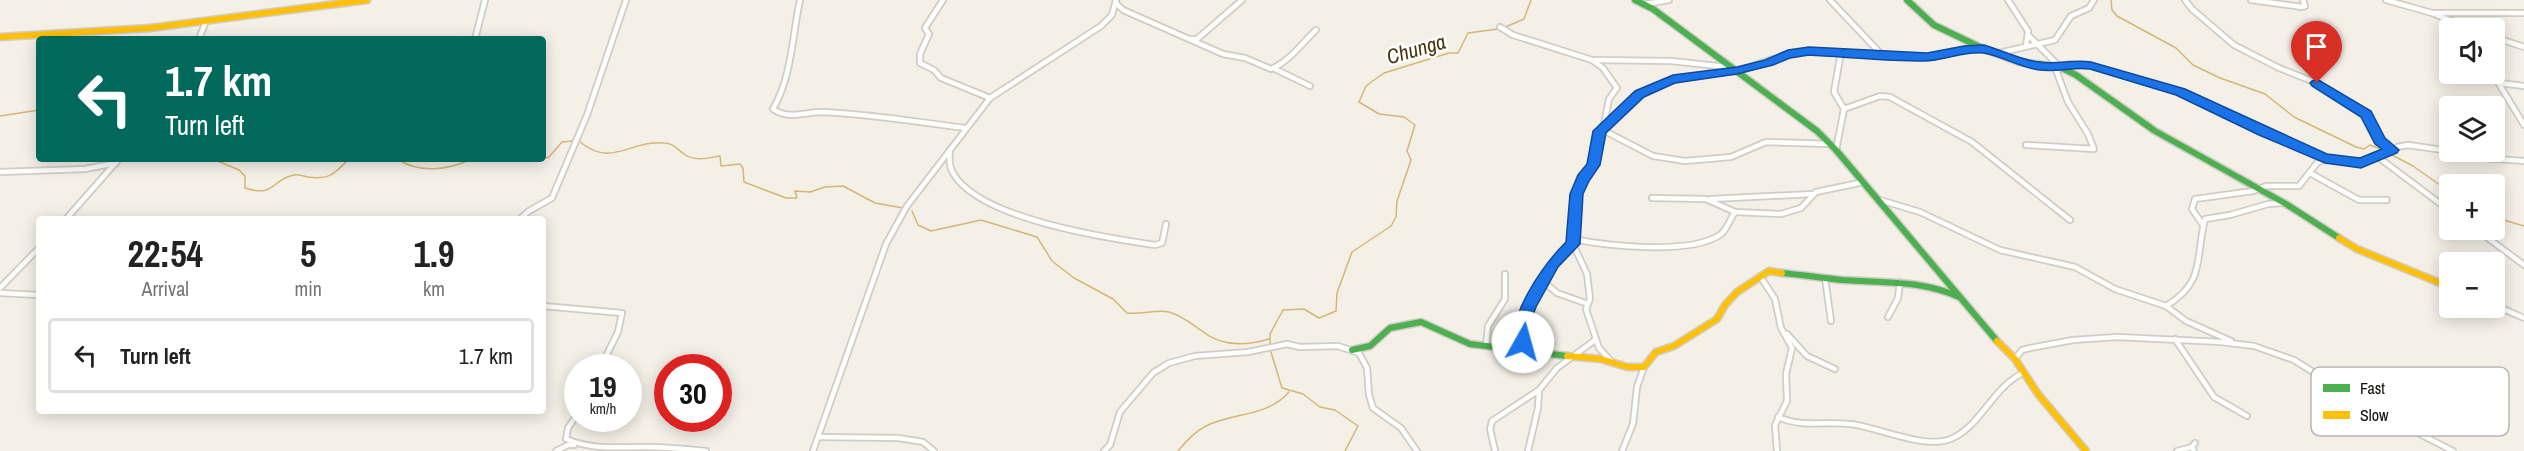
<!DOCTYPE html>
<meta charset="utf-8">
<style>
:root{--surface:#fff;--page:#f6f6f6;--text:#222;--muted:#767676;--line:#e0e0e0}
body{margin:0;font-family:"Archivo Narrow",sans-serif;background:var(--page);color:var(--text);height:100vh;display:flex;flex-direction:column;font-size:22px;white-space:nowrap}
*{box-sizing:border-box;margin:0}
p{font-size:20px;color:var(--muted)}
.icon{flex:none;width:33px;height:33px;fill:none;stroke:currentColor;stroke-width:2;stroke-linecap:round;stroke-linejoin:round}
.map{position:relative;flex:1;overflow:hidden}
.side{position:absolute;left:36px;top:216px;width:510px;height:198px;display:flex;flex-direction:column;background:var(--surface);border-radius:6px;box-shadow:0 3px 15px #0003}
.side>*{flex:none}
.top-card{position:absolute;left:36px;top:36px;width:510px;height:126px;border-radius:6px;box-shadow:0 3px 15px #0003;background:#00695c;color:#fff;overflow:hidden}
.buttons{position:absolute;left:2439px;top:18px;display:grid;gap:12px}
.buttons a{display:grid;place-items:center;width:66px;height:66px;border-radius:6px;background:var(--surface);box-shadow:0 3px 15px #0003;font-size:30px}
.speed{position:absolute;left:564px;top:354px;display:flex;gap:12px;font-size:30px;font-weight:700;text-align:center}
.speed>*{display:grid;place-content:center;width:78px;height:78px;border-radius:50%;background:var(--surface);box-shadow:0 3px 15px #0003;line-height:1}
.speed small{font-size:15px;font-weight:400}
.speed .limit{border:9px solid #d22;background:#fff;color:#111}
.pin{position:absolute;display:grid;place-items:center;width:51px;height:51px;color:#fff;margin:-62px -26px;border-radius:50% 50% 50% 0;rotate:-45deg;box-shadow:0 0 6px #0007}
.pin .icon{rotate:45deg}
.me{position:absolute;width:66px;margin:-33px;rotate:7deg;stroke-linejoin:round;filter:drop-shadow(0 0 4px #0008)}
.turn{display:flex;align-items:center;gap:21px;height:126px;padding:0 30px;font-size:27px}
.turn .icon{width:78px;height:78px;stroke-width:2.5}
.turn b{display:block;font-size:42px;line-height:51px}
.eta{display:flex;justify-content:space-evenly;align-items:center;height:102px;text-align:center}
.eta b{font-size:36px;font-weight:700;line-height:42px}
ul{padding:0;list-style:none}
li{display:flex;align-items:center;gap:18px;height:75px;margin:0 12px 9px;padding:0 18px;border:3px solid var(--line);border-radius:6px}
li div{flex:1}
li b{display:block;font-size:22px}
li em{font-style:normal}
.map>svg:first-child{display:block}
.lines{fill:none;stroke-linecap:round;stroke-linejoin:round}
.stream{stroke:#d5b774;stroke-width:1.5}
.street-casing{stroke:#d0ccc6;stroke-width:8}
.fast-casing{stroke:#d0ccc6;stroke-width:9}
.slow-casing{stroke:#d0ccc6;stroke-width:9}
.street{stroke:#fdfdfc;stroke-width:4.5}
.fast{stroke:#4caf50;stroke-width:6}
.slow{stroke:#ffc107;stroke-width:6}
.route{fill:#1a73e8;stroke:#114b97;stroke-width:1.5}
.labels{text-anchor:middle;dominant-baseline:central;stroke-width:5;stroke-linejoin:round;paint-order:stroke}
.water-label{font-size:21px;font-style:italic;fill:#45330b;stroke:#fff}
.key{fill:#fff;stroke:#b7b6b5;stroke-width:1.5}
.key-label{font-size:16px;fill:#100d08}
</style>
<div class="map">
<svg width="2524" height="451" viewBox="0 0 2524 451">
<rect width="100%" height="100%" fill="#f4f0e8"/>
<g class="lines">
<g class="stream">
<polyline points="2111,0 2112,10 2117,16 2176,48 2193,65 2220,78 2265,94 2294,117 2356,147 2364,149 2370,145 2386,151"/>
<polyline points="1503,28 1524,19 1531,0"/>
<polyline points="0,116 39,110"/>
<path d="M580,142c32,26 50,-2 84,1 9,0 13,6 20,11 11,8 24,4 36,2l1,10 19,-2 3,4 1,14 42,16h11l-2,-7 15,1 15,-5 18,-1 32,17 28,5"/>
<polyline points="2390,154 2413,166 2450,192"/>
<path d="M213,159l26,11 6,6v12c31,10 26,-9 49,-13 4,-1 10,1 14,2 22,3 26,-3 41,-18"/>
<path d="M397,159c23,15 51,11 75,0"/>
<polyline points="543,159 549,157 562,142 573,141"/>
<path d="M912,211l6,14 13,6 50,-11 56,17 15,24 22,17 39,21 14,14c14,2 29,-4 42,-1 12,3 23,12 33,19 20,16 44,15 67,8"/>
<polyline points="2494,217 2524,226"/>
<polyline points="1270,345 1270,334 1283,310 1304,309 1319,318 1336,311 1337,293 1352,252 1391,226 1396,217 1397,201 1411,160 1407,151 1415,125 1404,117 1379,114 1359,102 1366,86 1384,73 1449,53 1458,53 1468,33 1498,29"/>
<polyline points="1270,349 1282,388 1303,394 1320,407 1335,410 1358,426 1345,451"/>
<path d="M1178,451c8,-10 16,-19 28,-25 29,-14 61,-9 83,-34"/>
</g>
<defs>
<g id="street">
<path d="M800,0c-8,37 -8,76 -27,109 15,11 32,3 49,3 48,2 95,10 143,16"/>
<polyline points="943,0 925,28 929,34 920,54 920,63 934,70 941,78 990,98"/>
<polyline points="1830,0 1881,54"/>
<polyline points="2008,0 2028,31 2026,46"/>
<polyline points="2185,0 2192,9 2234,45 2279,68 2317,83 2366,114 2380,141 2393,150"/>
<polyline points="2251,0 2302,7 2305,6 2303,0"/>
<polyline points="2386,0 2432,13 2469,28"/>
<path d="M1116,3l7,7 100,44 22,4 26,11c18,-7 31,-26 45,-39"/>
<polyline points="1646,4 1669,0"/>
<polyline points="2432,13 2524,13"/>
<polyline points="1500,27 1513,35 1592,60 1603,68 1617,88 1609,99 1604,124 1599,131 1594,165 1583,179 1577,194 1573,244 1587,274 1590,299 1586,309 1599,348 1612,362"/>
<polyline points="2029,36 2060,67"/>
<polyline points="2494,37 2524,47"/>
<polyline points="199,39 206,21"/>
<polyline points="475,39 485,0"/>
<polyline points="1190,39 1197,39 1242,0"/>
<polyline points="1999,53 2055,40 2071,16 2089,8 2094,0"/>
<polyline points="1595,60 1671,61 1727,67"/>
<polyline points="2060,67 2069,64 2091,66 2181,92 2325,159 2361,163 2386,154 2397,147 2408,145 2450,151"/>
<polyline points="1275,69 1310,86"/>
<polyline points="2493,74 2524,125"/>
<polyline points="2500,83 2524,86"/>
<polyline points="1844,109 1880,96 1890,97 1972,142 2070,220"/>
<polyline points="1604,124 1639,94 1665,82 1711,73 1737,71 1788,54 1809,51 1927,57 1963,50 1984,49"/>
<polyline points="1601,129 1653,156 1685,161 1731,157 1766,142 1830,144"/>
<polyline points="2026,145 2094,149 2088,134 2068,102 2056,70 2060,67"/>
<path d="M950,150c-1,8 -1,16 3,23 26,46 153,65 202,72l7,-2 4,-19"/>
<polyline points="1836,150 1844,109 1834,92 1841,52"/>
<polyline points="2453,152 2483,158 2524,161"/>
<polyline points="2378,157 2450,211"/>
<polyline points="0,172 85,169 116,163"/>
<polyline points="2310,173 2359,200 2387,200"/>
<polyline points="1652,198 1706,199 1735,212 1781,214 1801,208 1816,192 1864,182"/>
<polyline points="1711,199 1813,194"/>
<polyline points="1880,200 1920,212 2000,250 2075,267 2115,289 2166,306"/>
<polyline points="66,219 119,159"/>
<polyline points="520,219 529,211 552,198 587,115 626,0"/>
<polyline points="2203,225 2192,209 2195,199 2253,191 2266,186 2299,186 2317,163 2325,159"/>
<polyline points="2477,230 2524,265"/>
<path d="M1573,239c35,7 116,16 147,-4 7,-5 10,-16 15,-23"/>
<polyline points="1760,276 1775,299 1781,328 1792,348 1786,374 1787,401 1775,425 1777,451"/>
<polyline points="1825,278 1831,321"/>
<polyline points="1543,281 1557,293 1588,304"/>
<polyline points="0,288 39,248"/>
<polyline points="0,293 39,295"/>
<polyline points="2494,305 2524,318"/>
<polyline points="543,306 622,313 618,332 600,368"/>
<polyline points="1888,317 1898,298 1900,282"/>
<polyline points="1787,334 1807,356 1835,369"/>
<polyline points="2175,339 2214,397 2247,416"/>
<path d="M2231,341l-45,-20 -20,-15c40,-24 29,-48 39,-87l25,-4 38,-11 15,-1"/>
<polyline points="1486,346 1488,326 1505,299 1505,274"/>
<path d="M1529,352c-2,-4 -6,-8 -7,-13 -5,-30 30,-76 51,-95"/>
<polyline points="2015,359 2022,350 2030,348 2073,340 2117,337 2221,342 2254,346 2294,360 2375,411 2453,451"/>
<path d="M578,413l-10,15 -2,11c26,11 52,8 79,8 20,0 41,2 61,4"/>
<path d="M1778,417c25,11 47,4 72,7 29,3 76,27 103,14 29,-14 40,-51 70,-65"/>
<polyline points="818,437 898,438 923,442 934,451"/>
<polyline points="556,451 568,445 574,445"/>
<polyline points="813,451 886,244 907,206 990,98 1101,26 1112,15 1116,0"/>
<polyline points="1104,451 1110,445 1120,412 1153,373 1169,363 1195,356 1248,352 1287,344 1300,347 1338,346 1359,353 1367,368 1369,395 1373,408 1401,428 1417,451"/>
<polyline points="1495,451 1490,429 1492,421 1539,390"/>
<polyline points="1528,451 1538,408 1539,390 1557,368 1595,340"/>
<polyline points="1622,451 1633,424 1637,387 1644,367"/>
<polyline points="2177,451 2192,447"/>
<polyline points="2194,451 2192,447 2195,443"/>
</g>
<g id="fast">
<polyline points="1635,0 1653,9 1817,131 1836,150 1997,341"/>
<polyline points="1907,0 1934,25 1984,49 2020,62 2060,67 2076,75 2155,131 2286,204 2339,238"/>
<path d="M1782,273c20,2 41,5 61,7 40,3 79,0 116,17"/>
<polyline points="1352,350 1370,346 1390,328 1421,322 1470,344 1567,356"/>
</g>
<g id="slow">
<polyline points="0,37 150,28 367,0"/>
<polyline points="2339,238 2357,249 2450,287"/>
<polyline points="1997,341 2015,359 2038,394 2086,451"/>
<polyline points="1567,356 1601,359 1627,367 1644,367 1656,352 1674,346 1717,319 1725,305 1737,292 1769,271 1782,273"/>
</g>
</defs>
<use href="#street" class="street-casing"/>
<use href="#fast" class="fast-casing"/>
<use href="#slow" class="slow-casing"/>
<use href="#street" class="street"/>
<use href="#fast" class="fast"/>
<use href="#slow" class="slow"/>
</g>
<path class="route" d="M1984,45c18,5 36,15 55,17 18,3 35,-3 52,0l94,27 142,65 33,4 22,-9 -7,-5 -14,-27 -49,-31 -2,-3 2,-2 5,-2 54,32 14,27 14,12 -2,3 -36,15 -36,-5 -66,-28 -83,-40 -86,-26c-16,-2 -32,3 -50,1 -20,-2 -37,-14 -57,-17 -20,-2 -39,8 -59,8 -38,0 -77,-4 -115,-6l-19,3 -17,7 -36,9 -62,9 -31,14 -38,36 -6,32 -11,16 -6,13 -3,50 -22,23 -22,40 -5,13 -3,27h-10c-15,-29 29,-86 48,-105l4,-48 8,-19 9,-11 6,-33 42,-40 38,-16 64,-8 28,-7 23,-10 21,-3 118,6 37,-7z"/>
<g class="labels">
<g class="water-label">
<text transform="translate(1416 49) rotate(-16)">Chunga</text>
</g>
</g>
<rect x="2311" y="367" width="198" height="69" rx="9" class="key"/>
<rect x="2323" y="384" width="27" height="8" fill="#4caf50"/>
<rect x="2323" y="411" width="27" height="8" fill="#ffc107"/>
<g class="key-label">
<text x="2360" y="394">Fast</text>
<text x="2360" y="421">Slow</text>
</g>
</svg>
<div class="buttons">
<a><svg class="icon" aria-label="sound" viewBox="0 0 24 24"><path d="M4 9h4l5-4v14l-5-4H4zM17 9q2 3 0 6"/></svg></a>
<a><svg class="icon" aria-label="layers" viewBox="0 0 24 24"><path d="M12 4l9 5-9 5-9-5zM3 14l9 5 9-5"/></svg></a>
<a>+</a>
<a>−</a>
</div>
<div class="speed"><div>19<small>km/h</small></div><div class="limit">30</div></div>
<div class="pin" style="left:2317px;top:83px;background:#d93025"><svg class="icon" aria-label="arrive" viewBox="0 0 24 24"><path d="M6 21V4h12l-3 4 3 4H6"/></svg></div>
<svg class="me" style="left:1523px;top:342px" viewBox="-20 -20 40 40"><circle r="19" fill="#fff"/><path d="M0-13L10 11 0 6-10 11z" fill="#1a73e8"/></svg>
<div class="top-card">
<div class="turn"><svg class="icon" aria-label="left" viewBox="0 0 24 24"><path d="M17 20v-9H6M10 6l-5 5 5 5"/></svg><div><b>1.7 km</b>Turn left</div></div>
</div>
<section class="side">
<div class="eta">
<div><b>22:54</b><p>Arrival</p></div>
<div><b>5</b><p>min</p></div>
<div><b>1.9</b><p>km</p></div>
</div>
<ul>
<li><svg class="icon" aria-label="left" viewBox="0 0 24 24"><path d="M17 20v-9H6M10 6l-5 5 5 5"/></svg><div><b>Turn left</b></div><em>1.7 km</em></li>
</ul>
</section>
</div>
